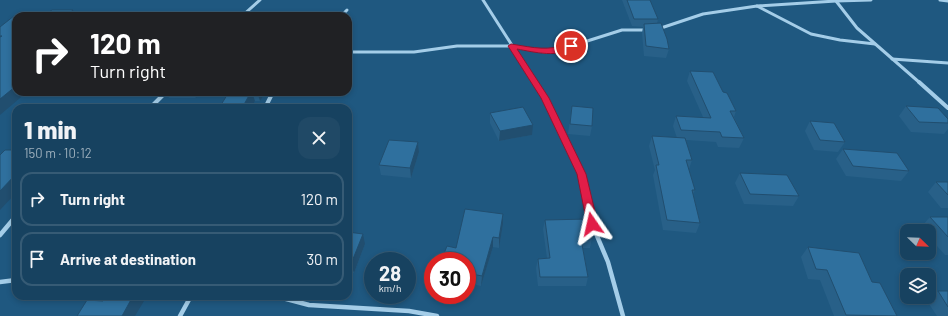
<!DOCTYPE html>
<meta charset="utf-8">
<style>
:root{--surface:#174260;--page:#204966;--text:#f1f3f6;--muted:#9eb0bd;--line:#365b75}
body{margin:0;font-family:Barlow,sans-serif;background:var(--page);color:var(--text);height:100vh;display:flex;flex-direction:column;font-size:15px;white-space:nowrap}
*{box-sizing:border-box;margin:0}
p{font-size:13px;color:var(--muted)}
.icon{flex:none;width:22px;height:22px;fill:none;stroke:currentColor;stroke-width:2;stroke-linecap:round;stroke-linejoin:round}
.map{position:relative;flex:1;overflow:hidden}
.panel{position:absolute;left:12px;top:104px;width:340px;height:196px;display:flex;flex-direction:column;background:var(--surface);border-radius:12px;box-shadow:0 2px 6px #0003,0 0 0 1px var(--line)}
.panel>*{flex:none}
.banner{position:absolute;left:12px;top:12px;width:340px;height:84px;border-radius:12px;box-shadow:0 2px 6px #0003,0 0 0 1px var(--line);background:#202124;color:#fff;overflow:hidden}
.needle{width:26px;rotate:113deg}
.fabs{position:absolute;left:900px;top:224px;display:grid;gap:8px}
.fabs a{display:grid;place-items:center;width:36px;height:36px;border-radius:8px;background:var(--surface);box-shadow:0 2px 6px #0003,0 0 0 1px var(--line);font-size:20px}
.speed{position:absolute;left:364px;top:252px;display:flex;gap:8px;font-size:20px;font-weight:700;text-align:center}
.speed>*{display:grid;place-content:center;width:52px;height:52px;border-radius:50%;background:var(--surface);box-shadow:0 2px 6px #0003,0 0 0 1px var(--line);line-height:1}
.speed small{font-size:10px;font-weight:400}
.speed .limit{border:6px solid #d22;background:#fff;color:#111}
.pin{position:absolute;display:grid;place-items:center;width:34px;height:34px;color:#fff;margin:-17px;border:2px solid #fff;border-radius:50%;box-shadow:0 1px 4px #0007}
.me{position:absolute;width:44px;margin:-22px;rotate:349deg;stroke-linejoin:round;filter:drop-shadow(0 0 3px #0008)}
.turn{display:flex;align-items:center;gap:14px;height:84px;padding:0 12px;font-size:18px}
.turn .icon{width:52px;height:52px;stroke-width:2.5}
.turn b{display:block;font-size:28px;line-height:34px}
.round{display:grid;place-items:center;flex:none;width:42px;height:42px;border-radius:12px;background:var(--page)}
.head{display:flex;align-items:center;justify-content:space-between;height:68px;padding:0 12px}
h1{font-size:24px;font-weight:800;line-height:30px}
ul{padding:0;list-style:none}
li{display:flex;align-items:center;gap:12px;height:54px;margin:0 8px 6px;padding:0 4px;border:2px solid var(--line);border-radius:12px}
li div{flex:1}
li b{display:block;font-size:15px}
li em{font-style:normal}
.map>svg:first-child{display:block}
.lines{fill:none;stroke-linecap:round;stroke-linejoin:round}
.minor-far2{stroke:#a4cde8;stroke-width:3}
.minor-far1{stroke:#a4cde8;stroke-width:4}
.minor{stroke:#a4cde8;stroke-width:4.5}
.wall{fill:#286088}
.shaded-wall{fill:#214e6f}
.building{fill:#2f709e;stroke:#214e6f}
.route{fill:#e11d48;stroke:#92132f}
</style>
<div class="map">
<svg width="948" height="316" viewBox="0 0 948 316">
<rect width="100%" height="100%" fill="#1f5880"/>
<g class="lines">
<g class="minor-far2">
<polyline points="483,0 536,83"/>
<polyline points="871,0 836,1 857,28 920,83"/>
<polyline points="940,0 948,1"/>
<polyline points="757,6 836,1"/>
<polyline points="242,16 260,0"/>
<polyline points="341,16 347,10"/>
<polyline points="658,29 703,14 757,6 811,34 840,40 875,44"/>
<polyline points="348,52 414,52 457,46 511,46 545,52 562,49 622,30 647,30"/>
<polyline points="892,59 948,63"/>
</g>
<g class="minor-far1">
<polyline points="535,82 545,98 582,174 585,187"/>
<polyline points="919,82 948,108"/>
<polyline points="150,108 166,92"/>
<polyline points="265,108 273,92"/>
</g>
<g class="minor">
<polyline points="584,186 592,224 608,262 623,316"/>
<polyline points="0,235 16,216"/>
<polyline points="0,282 16,280"/>
<polyline points="275,296 309,305 409,311 437,316"/>
<polyline points="180,316 191,296"/>
</g>
</g>
<g class="wall">
<polygon points="622,0 650,0 658,19 657,24 669,49 666,58 644,56 642,33 643,27 632,26"/>
<polygon points="690,71 723,92 736,111 734,117 744,138 739,148 718,147 716,142 686,140 692,160 689,169 695,190 693,194 700,223 696,233 663,230 653,175 655,170 649,146 652,136 677,138 673,126 676,116 703,117 687,81"/>
<polygon points="166,92 200,92 196,98 169,98"/>
<polygon points="228,92 266,92 260,101 255,101 251,108 219,108 229,93"/>
<polygon points="572,106 592,126 590,136 568,134"/>
<polygon points="906,106 948,119 948,129 944,134 911,132 899,116"/>
<polygon points="490,113 532,135 499,141 490,123"/>
<polygon points="810,121 845,142 838,152 814,150 805,131"/>
<polygon points="418,142 419,152 411,178 381,175 379,165"/>
<polygon points="843,149 909,171 901,181 846,176 836,159"/>
<polygon points="740,173 799,196 793,206 744,204 735,183"/>
<polygon points="936,182 948,182 948,208 941,208 928,192"/>
<polygon points="930,217 948,217 948,255 945,255 929,237 929,231 924,231 921,227"/>
<polygon points="545,220 592,238 590,248 583,248 588,277 586,286 538,286 536,268 538,259 547,258 543,229"/>
<polygon points="503,224 499,248 493,247 481,286 467,283 467,261 456,248"/>
<polygon points="348,232 365,244 354,273 348,273"/>
<polygon points="808,247 872,282 897,316 834,316 820,280 808,279 801,257"/>
<polygon points="938,291 948,291 948,316 937,316 927,301"/>
</g>
<g class="shaded-wall">
<polygon points="73,10 76,16 66,16"/>
<polygon points="181,13 182,16 177,16"/>
<polygon points="16,86 16,92 25,92 26,93 0,115 0,99"/>
<polygon points="193,92 200,92 196,98"/>
<polygon points="251,92 252,92 255,101 251,108 242,108"/>
<polygon points="257,92 266,92 260,101"/>
<polygon points="533,125 532,135 499,141 500,131"/>
<polygon points="418,142 419,152 411,178 410,168"/>
<polygon points="16,174 16,193 0,210 0,191"/>
<polygon points="503,214 503,224 499,248 499,238"/>
<polygon points="363,234 365,244 354,273 351,264"/>
<polygon points="493,237 493,247 481,286 482,276"/>
<polygon points="133,296 147,296 135,316 122,316"/>
</g>
<g class="building">
<polygon points="627,0 650,0 658,19 634,19"/>
<polygon points="52,10 73,10 66,16 16,16 16,86 0,99 0,37 2,36 0,36 0,27 19,12 49,12"/>
<polygon points="161,12 181,13 177,16 157,16"/>
<polygon points="661,23 667,39 669,49 646,46 644,24"/>
<polygon points="690,71 713,72 723,92 727,93 736,111 730,111 744,138 722,137 720,132 681,130 676,116 711,118"/>
<polygon points="229,92 251,92 242,108 219,108"/>
<polygon points="572,106 593,108 592,126 570,124"/>
<polygon points="906,106 938,108 948,119 948,123 919,122"/>
<polygon points="523,107 533,125 500,131 490,113"/>
<polygon points="810,121 834,123 845,142 820,140"/>
<polygon points="652,136 685,138 692,160 686,160 695,190 692,190 700,223 667,220 656,165 659,165"/>
<polygon points="389,140 418,142 410,168 379,165"/>
<polygon points="843,149 897,153 909,171 853,166"/>
<polygon points="5,150 16,150 16,174 0,191 0,155"/>
<polygon points="740,173 787,175 799,196 750,194"/>
<polygon points="936,182 948,182 948,195"/>
<polygon points="465,209 503,214 499,238 493,237 482,276 467,273 467,261 441,261 447,246 456,248"/>
<polygon points="930,217 948,217 948,237"/>
<polygon points="588,219 592,238 581,239 588,277 540,277 538,259 550,258 545,220"/>
<polygon points="348,232 363,234 351,264 348,263"/>
<polygon points="808,247 859,253 872,282 880,283 897,316 846,315 827,270 816,269"/>
<polygon points="938,291 948,291 948,307"/>
<polygon points="105,296 133,296 122,316 77,316 87,300 103,301"/>
</g>
<path class="route" d="M511,44c26,4 34,7 60,0l4,2c-15,13 -41,6 -58,3l32,49 37,76 12,50 -2,3h-7l-2,-3 -10,-50 -36,-76 -33,-52z"/>
</svg>
<div class="fabs">
<a><svg class="needle" viewBox="-14 -14 28 28"><path d="M0-13l5 13h-10z" fill="#e53935"/><path d="M0 13l5-13h-10z" fill="#9eb0bd"/></svg></a>
<a><svg class="icon" aria-label="layers" viewBox="0 0 24 24"><path d="M12 4l9 5-9 5-9-5zM3 14l9 5 9-5"/></svg></a>
</div>
<div class="speed"><div>28<small>km/h</small></div><div class="limit">30</div></div>
<div class="pin" style="left:571px;top:46px;background:#d93025"><svg class="icon" aria-label="arrive" viewBox="0 0 24 24"><path d="M6 21V4h12l-3 4 3 4H6"/></svg></div>
<svg class="me" style="left:592px;top:224px" viewBox="-20 -20 40 40"><path d="M0-17L14 15 0 8-14 15z" fill="#e11d48" stroke="#fff" stroke-width="4"/></svg>
<div class="banner">
<div class="turn"><svg class="icon" aria-label="right" viewBox="0 0 24 24"><path d="M7 20v-9h11M14 6l5 5-5 5"/></svg><div><b>120 m</b>Turn right</div></div>
</div>
<section class="panel">
<div class="head"><div><h1>1 min</h1><p>150 m · 10:12</p></div><a class="round"><svg class="icon" aria-label="close" viewBox="0 0 24 24"><path d="M6 6l12 12M18 6L6 18"/></svg></a></div>
<ul>
<li><svg class="icon" aria-label="right" viewBox="0 0 24 24"><path d="M7 20v-9h11M14 6l5 5-5 5"/></svg><div><b>Turn right</b></div><em>120 m</em></li>
<li><svg class="icon" aria-label="arrive" viewBox="0 0 24 24"><path d="M6 21V4h12l-3 4 3 4H6"/></svg><div><b>Arrive at destination</b></div><em>30 m</em></li>
</ul>
</section>
</div>
